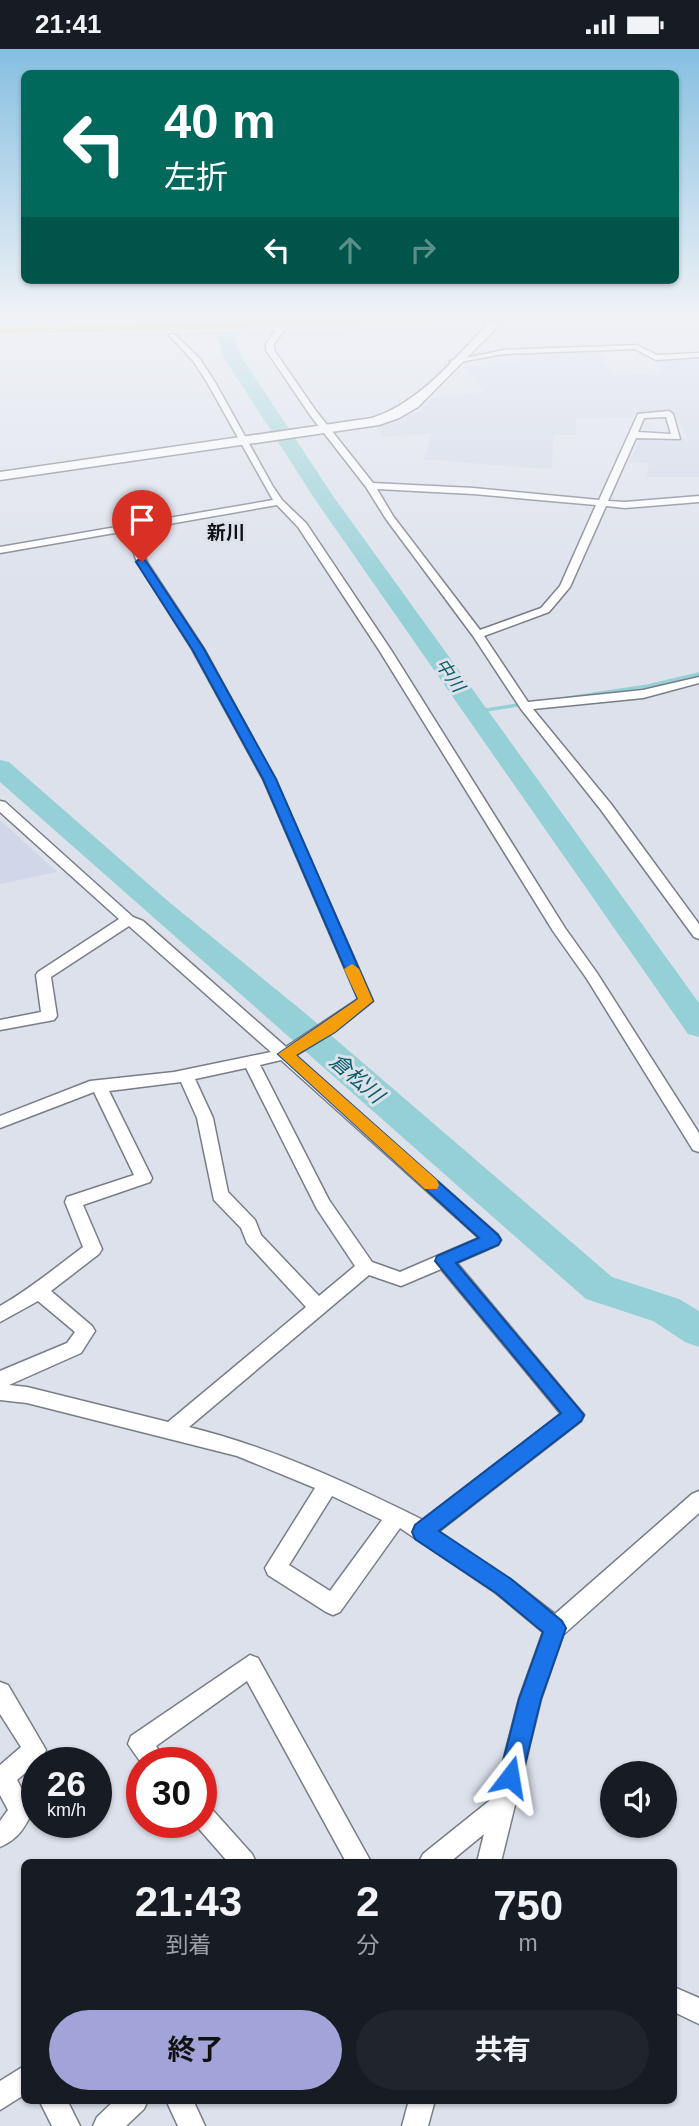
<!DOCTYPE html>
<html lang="ja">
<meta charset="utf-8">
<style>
:root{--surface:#171b24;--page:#20242c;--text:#f1f3f6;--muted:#9ea1a6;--accent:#a1a3d9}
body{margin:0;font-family:Arial,"Noto Sans JP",sans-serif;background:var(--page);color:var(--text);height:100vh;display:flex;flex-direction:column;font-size:26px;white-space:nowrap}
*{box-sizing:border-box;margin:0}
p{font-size:23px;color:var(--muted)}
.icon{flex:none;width:38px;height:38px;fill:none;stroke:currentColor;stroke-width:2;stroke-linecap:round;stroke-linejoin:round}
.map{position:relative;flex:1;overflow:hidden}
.drawer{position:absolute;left:21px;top:1810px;width:656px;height:245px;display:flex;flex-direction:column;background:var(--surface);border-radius:10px;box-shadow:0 2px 5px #0004}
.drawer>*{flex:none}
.top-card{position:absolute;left:21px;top:21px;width:658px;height:214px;border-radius:10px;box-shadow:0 2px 5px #0004;background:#00695c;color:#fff;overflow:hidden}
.fabs{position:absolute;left:600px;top:1712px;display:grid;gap:14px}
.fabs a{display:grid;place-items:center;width:77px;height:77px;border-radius:50%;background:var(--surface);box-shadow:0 2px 5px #0004;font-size:35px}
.speed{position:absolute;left:21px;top:1698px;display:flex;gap:14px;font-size:35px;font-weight:700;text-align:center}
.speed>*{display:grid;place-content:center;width:91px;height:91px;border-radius:50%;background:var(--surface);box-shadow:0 2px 5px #0004;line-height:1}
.speed small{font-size:18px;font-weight:400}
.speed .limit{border:10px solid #d22;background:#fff;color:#111}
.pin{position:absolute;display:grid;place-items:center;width:60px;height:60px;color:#fff;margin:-72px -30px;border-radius:50% 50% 50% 0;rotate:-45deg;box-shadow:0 0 7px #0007}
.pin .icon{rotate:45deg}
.me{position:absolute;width:77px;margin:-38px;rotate:14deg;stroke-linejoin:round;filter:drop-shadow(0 0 5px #0008)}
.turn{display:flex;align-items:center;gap:24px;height:147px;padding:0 28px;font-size:32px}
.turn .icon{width:91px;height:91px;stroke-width:2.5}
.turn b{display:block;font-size:49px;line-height:60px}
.lanes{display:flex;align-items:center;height:66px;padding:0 28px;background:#0003;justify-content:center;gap:35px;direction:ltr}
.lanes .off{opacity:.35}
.eta{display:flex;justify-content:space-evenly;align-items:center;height:119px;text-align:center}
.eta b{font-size:42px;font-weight:700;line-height:49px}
.action{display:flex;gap:14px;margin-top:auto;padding:14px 28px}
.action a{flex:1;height:80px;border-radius:42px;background:var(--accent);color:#111;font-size:28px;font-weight:700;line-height:80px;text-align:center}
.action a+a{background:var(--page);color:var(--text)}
.status{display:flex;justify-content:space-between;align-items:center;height:49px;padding:0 35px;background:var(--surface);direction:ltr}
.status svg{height:19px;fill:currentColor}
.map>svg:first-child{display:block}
.built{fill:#d1d7e9}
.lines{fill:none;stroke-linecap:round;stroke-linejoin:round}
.stream{stroke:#94d0d6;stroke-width:3.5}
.river{fill:#94d0d6;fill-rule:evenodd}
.street-casing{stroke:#797d86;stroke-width:3}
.secondary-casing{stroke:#797d86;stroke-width:3}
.highway-casing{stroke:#fff;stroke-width:4}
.street{fill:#fff;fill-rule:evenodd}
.secondary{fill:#fff;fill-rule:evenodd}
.highway{fill:#f3d57b;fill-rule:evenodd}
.route{fill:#1a73e8;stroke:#114b97;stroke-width:2}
.slow{fill:#f59e0b}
.labels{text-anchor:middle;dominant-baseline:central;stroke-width:6;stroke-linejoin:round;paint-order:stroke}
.far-water-label{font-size:18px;font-style:italic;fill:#065e66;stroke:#dde1ec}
.far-quarter-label{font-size:19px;font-weight:bold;fill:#0f1014;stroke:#dde1ec}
.water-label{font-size:21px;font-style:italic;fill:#065e66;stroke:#dde1ec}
</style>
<div class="status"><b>21:41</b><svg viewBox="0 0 49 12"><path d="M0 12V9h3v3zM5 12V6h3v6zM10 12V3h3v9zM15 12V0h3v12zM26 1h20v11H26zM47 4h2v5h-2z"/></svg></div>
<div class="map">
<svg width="699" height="2077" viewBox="0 0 699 2077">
<rect width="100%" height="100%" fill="#dde1ec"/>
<g class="built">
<polygon points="599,302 613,326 664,324 659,316 664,311 699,308 699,428 647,428 649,414 630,413 639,390 688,390 673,362 634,366 634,368 576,370 576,386 553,386 552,419 543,420 424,410 432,384 383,388 377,378 418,364 433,349 485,343 463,318 523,312 517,305"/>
<polygon points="0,771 57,823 0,835"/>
</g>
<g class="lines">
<g class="stream">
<polyline points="568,649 648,637 699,625"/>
<polyline points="474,663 524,655"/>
</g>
<g class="river">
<polygon points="211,266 227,266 241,307 333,447 699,954 699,988 688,985 314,449 223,307"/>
<polygon points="0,711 9,713 169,853 305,964 612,1228 679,1250 699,1262 699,1298 685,1293 653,1272 586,1250 0,733"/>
</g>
<defs>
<g id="street">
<path d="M278,278l7,2 -11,15v6l42,61 57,72 100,5 126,12 39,-86 31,-3 4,3 7,25 -44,-1 -28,63 17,1 74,-6v6l-74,6 -19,-2 -36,81 -21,25 -65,24 44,66 115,-12 56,-13v6l-56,15 -110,11 78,95 88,120v15l-5,-2 -93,-127 -80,-101 -48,-73 -87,-117 -20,-32 -56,-72 -44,-65v-6zM666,368l5,17 -33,-2 6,-14zM377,440l96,5 123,11 -36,81 -19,22 -61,22 -87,-114z"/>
<path d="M173,284l27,26 16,25 56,101 10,15 24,23 85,127 174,278 32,45 102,160v19l-6,-2 -106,-171 -34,-48 -174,-281 -81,-123 -21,-22 -142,25 12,32 57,87 71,130 98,222 -39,31 -39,24 203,179 3,5 -3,5 -41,18 127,152 -3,6 -143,111 72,47 45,35 137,-120 7,-3v22l-136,122 -22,64 -40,163h-24l7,-28 -34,28h-31l4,-8 71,-57 25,-98 24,-67 -47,-39 -96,-65 -60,84 -7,3 -7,-3 -58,-37 -3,-7 50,-80 -78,-32 -210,-53 -27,-3v-29l67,-28 8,-11 -37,-31 -38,21v-16c30,-17 55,-38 83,-59l-18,-45 2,-5 67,-22 -40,-83 -94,36v-12l90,-35 84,-9 97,-20 -142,-126 -78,51 6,39 -3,4 -54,10v-10l41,-8 -5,-37 2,-3 81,-53 -119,-107v-11l5,1 128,115 10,4 143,126 72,-48 -95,-220 -71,-130 -55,-87 -11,-31 -126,22v-6l273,-47 -65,-116 -14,-22 -25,-27zM281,1011l198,178 -79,34 -28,-10 -43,-62 -69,-135zM246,1019l71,141 38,57 -36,30 -58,-61 -6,-15 -27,-28 -15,-74 -18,-39zM181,1033l16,36 17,82 27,28 6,15 59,64 -138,115 -141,-35 -18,-2 72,-32 14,-22 -3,-5 -41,-35 48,-37 3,-5 -19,-44 67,-23 2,-4 -43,-87zM441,1220l120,145 -138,106c-75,-37 -152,-73 -234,-93l180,-152 32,11zM332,1447l50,24 -52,71 -41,-26z"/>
<polygon points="637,296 657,306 699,304 699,308 656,311 635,300 504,305 454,314 450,312 504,301"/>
<polygon points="250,1606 258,1609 371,1813 346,1813 247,1632 156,1697 166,1713 142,1715 128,1695 131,1687"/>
<path d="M0,1633l8,3 38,65 -3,8 -26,22 16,30c-8,18 -15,29 -33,37v-26l8,-11 -8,-15v-30l21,-18 -21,-33z"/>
<polygon points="201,1753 209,1757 252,1805 256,1813 228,1813 193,1773 201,1773"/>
<polygon points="674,1938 699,1949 699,1975 674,1963"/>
<polygon points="24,2017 24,2046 0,2061 0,2032"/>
<polygon points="39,2051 67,2051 80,2077 52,2077"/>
<polygon points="115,2051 148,2051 144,2060 126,2077 93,2077 97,2068"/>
<polygon points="166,2051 193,2051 205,2077 178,2077"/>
<polygon points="409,2051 435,2051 428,2077 402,2077"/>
</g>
<path id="secondary" d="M497,266h12l-91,92 -19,11 -20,7 -379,55v-8l372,-54c51,-16 87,-66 125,-103z"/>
<polygon id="highway" points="549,266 699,266 699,271 0,285 0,277"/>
</defs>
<use href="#street" class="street-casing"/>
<use href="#secondary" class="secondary-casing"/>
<use href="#highway" class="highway-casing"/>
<use href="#street" class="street"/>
<use href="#secondary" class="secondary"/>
<use href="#highway" class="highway"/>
</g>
<linearGradient id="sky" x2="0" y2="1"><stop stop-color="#86bfe1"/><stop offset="0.48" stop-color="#f0f2f6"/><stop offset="1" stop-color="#f0f2f6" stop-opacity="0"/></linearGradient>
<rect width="699" height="557" fill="url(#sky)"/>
<polygon class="route" points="138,511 145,511 204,600 276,730 373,952 335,983 296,1006 498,1186 501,1191 498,1196 456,1214 584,1366 581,1372 439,1482 511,1530 562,1572 566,1579 541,1650 522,1728 518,1736 510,1740 502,1736 499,1728 519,1650 543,1583 496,1544 415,1490 412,1483 415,1476 561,1364 435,1212 437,1207 479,1189 278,1005 358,950 263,730 192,600 136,513"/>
<polygon class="slow" points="352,915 359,920 373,952 335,983 296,1006 437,1131 439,1136 437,1140 425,1140 278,1005 358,950 344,920"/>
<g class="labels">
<g class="far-water-label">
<text transform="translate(450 626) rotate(55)">中川</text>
</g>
<g class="far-quarter-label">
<text x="226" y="483">新川</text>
</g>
<g class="water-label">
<text transform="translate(357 1029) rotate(41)">倉松川</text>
</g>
</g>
</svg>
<div class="fabs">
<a><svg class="icon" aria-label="sound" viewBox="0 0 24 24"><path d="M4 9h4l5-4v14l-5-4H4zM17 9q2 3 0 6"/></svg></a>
</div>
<div class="speed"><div>26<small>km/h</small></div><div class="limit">30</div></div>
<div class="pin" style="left:142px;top:513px;background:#d93025"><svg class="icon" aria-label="arrive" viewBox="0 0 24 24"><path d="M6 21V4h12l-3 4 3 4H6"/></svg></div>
<svg class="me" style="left:510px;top:1728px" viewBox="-20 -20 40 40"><path d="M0-17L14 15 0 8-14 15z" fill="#1a73e8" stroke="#fff" stroke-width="4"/></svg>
<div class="top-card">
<div class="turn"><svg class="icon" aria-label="left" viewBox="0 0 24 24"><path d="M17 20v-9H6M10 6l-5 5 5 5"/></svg><div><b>40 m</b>左折</div></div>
<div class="lanes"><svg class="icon" aria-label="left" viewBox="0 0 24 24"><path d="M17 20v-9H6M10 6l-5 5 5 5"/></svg><svg class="icon off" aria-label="ahead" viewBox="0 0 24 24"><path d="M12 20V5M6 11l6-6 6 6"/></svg><svg class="icon off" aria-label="right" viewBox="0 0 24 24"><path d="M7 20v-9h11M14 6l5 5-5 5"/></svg></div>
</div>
<section class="drawer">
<div class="eta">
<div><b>21:43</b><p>到着</p></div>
<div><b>2</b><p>分</p></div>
<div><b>750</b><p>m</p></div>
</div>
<div class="action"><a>終了</a><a>共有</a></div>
</section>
</div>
